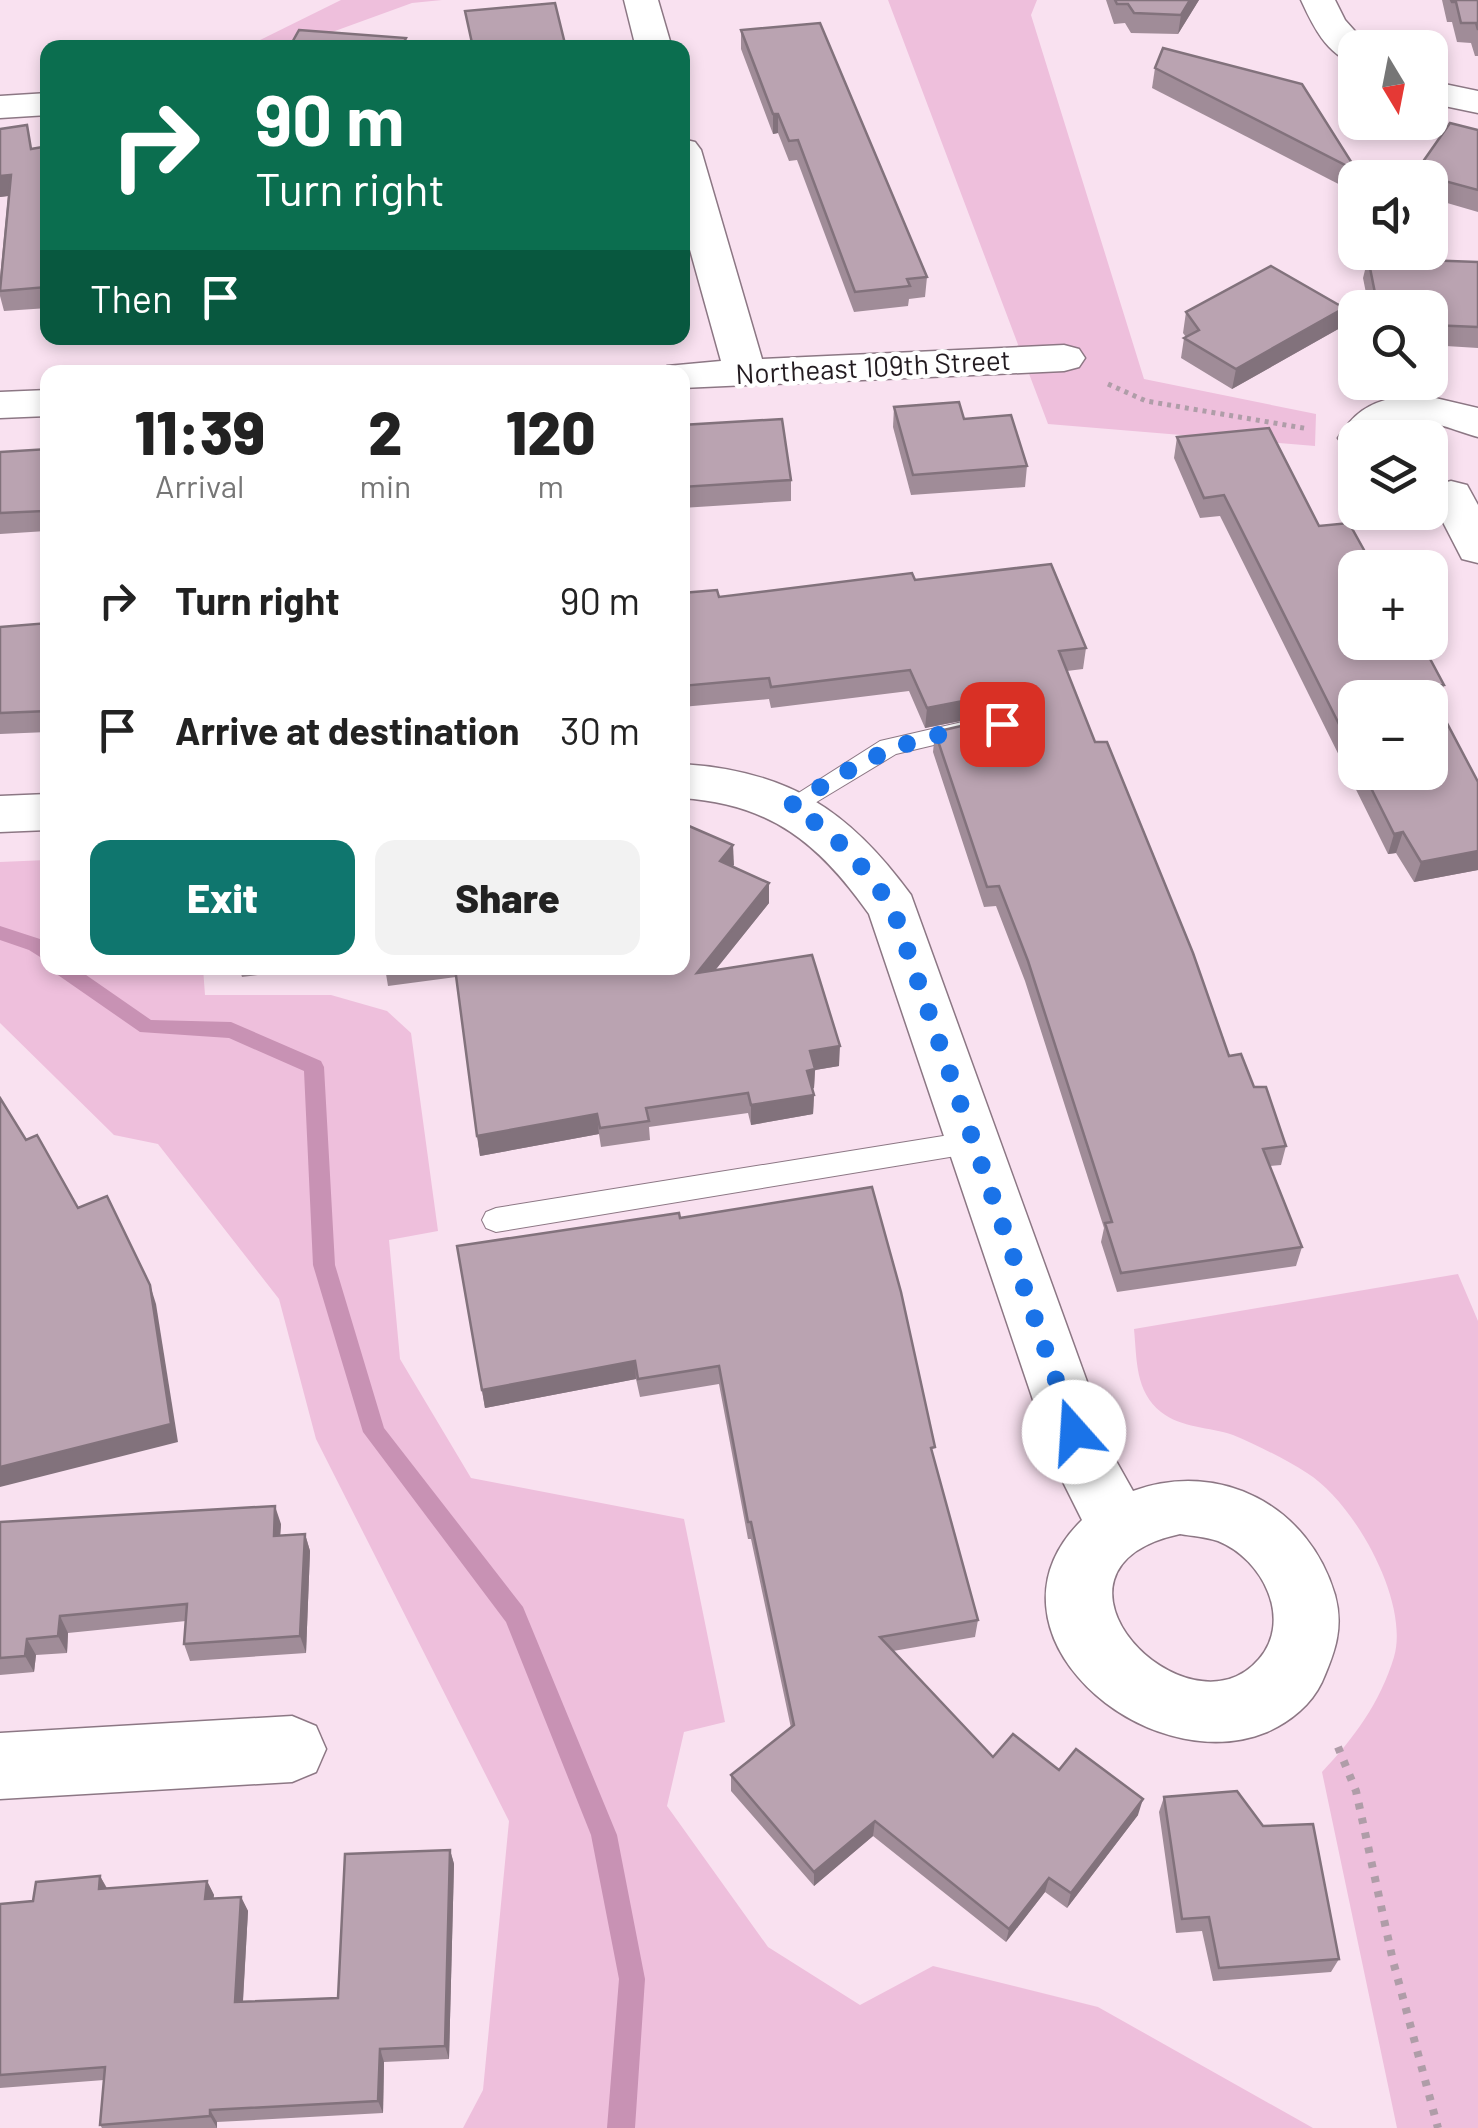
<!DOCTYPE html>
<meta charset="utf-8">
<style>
:root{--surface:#fff;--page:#f2f2f2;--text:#222;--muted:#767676;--accent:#0f766e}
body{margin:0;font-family:Barlow,sans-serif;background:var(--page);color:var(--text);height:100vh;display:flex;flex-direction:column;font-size:38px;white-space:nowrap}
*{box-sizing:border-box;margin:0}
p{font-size:32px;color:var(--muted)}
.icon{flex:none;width:55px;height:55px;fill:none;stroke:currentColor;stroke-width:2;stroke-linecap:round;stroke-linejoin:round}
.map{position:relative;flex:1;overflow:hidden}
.sheet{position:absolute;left:40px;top:365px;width:650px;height:610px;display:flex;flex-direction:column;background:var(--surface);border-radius:20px;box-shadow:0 5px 15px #0003}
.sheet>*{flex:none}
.top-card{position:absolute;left:40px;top:40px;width:650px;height:305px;border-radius:20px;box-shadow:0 5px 15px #0003;background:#0b6e4f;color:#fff;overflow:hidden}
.needle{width:65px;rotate:170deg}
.buttons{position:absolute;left:1338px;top:30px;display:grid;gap:20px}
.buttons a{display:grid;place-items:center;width:110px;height:110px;border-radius:20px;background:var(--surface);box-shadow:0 5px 15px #0003;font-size:50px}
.pin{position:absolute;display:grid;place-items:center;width:85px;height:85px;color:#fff;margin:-42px;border-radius:20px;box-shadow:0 5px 15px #0006}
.me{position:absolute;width:110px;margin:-55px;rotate:341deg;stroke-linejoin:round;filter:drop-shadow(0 0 8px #0008)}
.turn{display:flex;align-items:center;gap:35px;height:210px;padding:0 50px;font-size:45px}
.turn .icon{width:130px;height:130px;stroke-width:2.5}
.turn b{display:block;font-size:70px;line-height:85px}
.then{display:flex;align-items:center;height:95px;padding:0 50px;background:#0003;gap:20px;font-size:38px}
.eta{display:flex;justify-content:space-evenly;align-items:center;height:170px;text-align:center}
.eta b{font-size:60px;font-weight:800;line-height:70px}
.cta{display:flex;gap:20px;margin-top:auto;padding:20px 50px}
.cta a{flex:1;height:115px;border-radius:20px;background:var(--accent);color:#fff;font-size:40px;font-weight:800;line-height:115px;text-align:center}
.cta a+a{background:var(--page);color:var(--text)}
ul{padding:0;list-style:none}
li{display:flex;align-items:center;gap:30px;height:130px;padding:0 50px}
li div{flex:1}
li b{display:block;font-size:38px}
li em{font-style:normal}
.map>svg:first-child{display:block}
.green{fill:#eebfdc}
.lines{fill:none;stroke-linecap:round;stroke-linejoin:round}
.stream{fill:#c892b4;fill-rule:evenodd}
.lane-casing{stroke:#8c7784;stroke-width:2}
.street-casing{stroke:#8c7784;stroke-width:3}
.path-far1{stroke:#af9da8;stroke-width:5;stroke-dasharray:4 5;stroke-linecap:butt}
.path{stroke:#af9da8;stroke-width:8;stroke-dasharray:6 9;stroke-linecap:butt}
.lane{fill:#fff;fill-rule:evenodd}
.street{fill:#fff;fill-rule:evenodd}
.wall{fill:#a08c98;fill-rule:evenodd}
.shaded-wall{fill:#82727c}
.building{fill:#baa3b1;stroke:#82727c;stroke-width:2.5}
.route{stroke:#1a73e8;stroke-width:18;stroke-dasharray:0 32.4}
.labels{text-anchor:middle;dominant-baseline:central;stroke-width:9;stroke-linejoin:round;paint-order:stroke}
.far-street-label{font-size:28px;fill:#231b20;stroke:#fff}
</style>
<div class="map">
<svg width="1478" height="2128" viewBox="0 0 1478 2128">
<rect width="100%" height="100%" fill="#f9e1f0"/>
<g class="green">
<polygon points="341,0 442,0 412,3 291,47 244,48"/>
<polygon points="888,0 1037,0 1031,15 1144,379 1316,414 1315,446 1048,424"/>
<polygon points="47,860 48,968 203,968 205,995 331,995 387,1011 411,1033 438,1231 389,1240 400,1359 471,1478 684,1519 725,1722 684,1732 667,1806 768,1947 860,2005 933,1966 1098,2007 1313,2128 463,2128 483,2090 509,1821 316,1439 279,1299 158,1144 114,1135 0,1023 0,862"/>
<path d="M1458,1274l20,47v807h-81l-75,-356c32,-34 58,-69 72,-115 16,-55 -40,-155 -87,-184 -22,-14 -50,-28 -74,-38 -23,-8 -52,-7 -72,-23 -26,-21 -24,-52 -27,-83z"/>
</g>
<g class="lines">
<g class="stream">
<polygon points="0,926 43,940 48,944 48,962 29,950 0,940"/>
<polygon points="53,968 76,968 151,1020 231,1022 321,1061 324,1067 335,1265 384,1428 523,1607 617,1835 645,1979 635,2128 607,2128 619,1979 591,1835 506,1622 363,1432 313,1265 304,1071 229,1038 140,1032 55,973"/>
</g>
<defs>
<g id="lane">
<polygon points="971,720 980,722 983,728 980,734 896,754 800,812 791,815 778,806 880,741"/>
<polygon points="974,1131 984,1134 988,1142 984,1150 974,1153 496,1232 486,1228 482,1220 486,1212 496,1208"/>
</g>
<g id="street">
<polygon points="624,0 658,0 672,48 636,48"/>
<path d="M1301,0h34l10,20 25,28h-15v15c-28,-7 -43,-39 -54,-63z"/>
<polygon points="1430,81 1478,91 1478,113 1430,103"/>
<polygon points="48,93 48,115 0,118 0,96"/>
<polygon points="682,139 695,142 701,150 762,359 1064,345 1079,349 1085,358 1079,367 1064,371 682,388 682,372 663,372 667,366 721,361 682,221"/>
<polygon points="48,390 48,416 0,418 0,392"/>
<path d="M1396,397h35l47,11v29c-32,-8 -71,-32 -96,1h-27v12l-10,-3 -7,-9c16,-25 29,-34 58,-41z"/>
<polygon points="1451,481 1467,485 1478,505 1478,563 1462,559 1430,497 1435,485"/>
<path d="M682,764c107,7 167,46 229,131l204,564 18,32c87,-32 176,15 202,104 9,33 0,57 -13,87 -11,23 -32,40 -55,50 -121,50 -298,-101 -185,-212l-26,-52 -187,-554c-50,-71 -98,-110 -187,-116zM1180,1534c12,2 26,3 38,7 45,18 75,79 41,118 -71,84 -241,-90 -79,-125z"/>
<polygon points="48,794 48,830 0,832 0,796"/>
<polygon points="292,1716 316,1726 326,1749 316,1772 292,1782 0,1799 0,1733"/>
</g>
</defs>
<use href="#lane" class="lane-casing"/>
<use href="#street" class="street-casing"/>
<polyline class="path-far1" points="1108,384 1146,401 1309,429"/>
<polyline class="path" points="1338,1747 1356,1791 1393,1961 1438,2128"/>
<use href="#lane" class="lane"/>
<use href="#street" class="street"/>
</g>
<g class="wall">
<polygon points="1106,0 1199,0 1178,34 1131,33 1125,23 1114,24"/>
<polygon points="1442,0 1478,0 1478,56 1475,56 1471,43 1457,42 1452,22 1447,22"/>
<polygon points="741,30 927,277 925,297 909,299 908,306 854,312 797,160 789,161 778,133 773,134 741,49"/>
<polygon points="1155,68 1357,171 1352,191 1152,88"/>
<polygon points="0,129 33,149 48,146 48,308 4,311 0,296 0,278 8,196 0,197"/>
<polygon points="1478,130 1478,212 1430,198 1430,178 1414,178 1415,173"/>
<polygon points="1368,258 1478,262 1478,348 1430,345 1430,308 1369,308 1363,278"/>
<polygon points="1186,312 1340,328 1232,389 1181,358 1184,338 1186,337 1183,333"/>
<polygon points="894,407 964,419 1027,466 1025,487 911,495 893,427"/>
<polygon points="682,425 791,480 791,501 682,508"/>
<path d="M1177,437l142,89 36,42 89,117 -6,21 40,76v88l-64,12 -18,-29 -8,1 -168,-338 -20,2 -26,-60zM1355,698l75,74h-75z"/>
<polygon points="48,449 48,536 46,531 0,534 0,452"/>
<polygon points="915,580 1086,648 1083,669 1067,671 1095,742 1229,1056 1254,1087 1286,1146 1281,1165 1270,1166 1302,1247 1296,1266 1117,1292 1101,1242 1104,1228 1025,981 996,906 984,907 933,752 935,732 1008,715 1001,713 925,728 909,691 771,708 769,699 682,707 682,593 719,597"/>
<polygon points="48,623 48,732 0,734 0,627"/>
<polygon points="733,845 732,866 769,903 715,970 839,1066 815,1070 814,1088 812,1089 814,1095 813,1114 751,1125 748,1113 649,1127 650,1140 601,1147 599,1134 480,1156 456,977 388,986 385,968 682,968"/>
<polygon points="239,968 310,968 242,977"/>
<polygon points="680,1218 934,1459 978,1620 975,1637 893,1651 993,1757 1059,1770 1138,1815 1067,1908 1045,1892 1006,1942 873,1836 814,1886 731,1791 731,1775 791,1728 751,1539 748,1539 719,1384 640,1397 636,1379 485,1408 457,1246"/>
<polygon points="0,1522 281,1524 280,1536 305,1534 310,1551 306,1653 190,1661 184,1644 186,1621 68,1633 67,1653 36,1655 34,1672 0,1675"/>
<polygon points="1164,1797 1339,1959 1331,1972 1213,1981 1202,1931 1176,1933 1159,1812"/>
<polygon points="450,1850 454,1864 449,2059 384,2062 383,2113 217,2122 217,2128 102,2128 100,2125 104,2080 0,2088 0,1904 33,1901 100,1876 107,1888 207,1881 214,1895 213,1898 241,1897 248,1911 243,2002 338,1998"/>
</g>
<g class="shaded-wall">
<polygon points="1190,0 1199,0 1178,34 1181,15"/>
<polygon points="773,114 778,114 778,133 773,134"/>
<polygon points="11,175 16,195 0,197 0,176"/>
<polygon points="1344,308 1340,328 1232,389 1236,369"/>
<polygon points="1004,693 1001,713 925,728 927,708"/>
<polygon points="1403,832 1396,853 1388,854 1394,834"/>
<polygon points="733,845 734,865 720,881 720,861"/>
<polygon points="1478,851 1478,870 1414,882 1421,862"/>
<polygon points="769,883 769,903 697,993 697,973"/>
<polygon points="840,1046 839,1066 815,1070 814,1088 806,1090 810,1051"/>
<polygon points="814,1095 813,1114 751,1125 751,1105"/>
<polygon points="597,1114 599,1134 480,1156 477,1136"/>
<polygon points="150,1285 156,1304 178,1442 0,1487 0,1467"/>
<polygon points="635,1361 636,1379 485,1408 482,1390"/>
<polygon points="275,1506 281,1524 279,1553 274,1536"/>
<polygon points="305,1534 310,1551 306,1653 300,1636"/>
<polygon points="60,1616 68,1633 67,1653 58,1636"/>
<polygon points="27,1639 36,1655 34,1672 25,1656"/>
<polygon points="1143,1799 1138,1815 1067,1908 1071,1893"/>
<polygon points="875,1821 873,1836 814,1886 814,1872"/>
<polygon points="450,1850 454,1864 449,2059 445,2046"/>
<polygon points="100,1876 108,1891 99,1889"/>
<polygon points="1049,1878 1045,1892 1006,1942 1009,1929"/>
<polygon points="207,1881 214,1895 212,1913 205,1899"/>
<polygon points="241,1897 248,1911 242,2015 235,2002"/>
<polygon points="380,2049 384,2062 383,2113 378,2101"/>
<polygon points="210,2110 217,2122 217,2128 210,2116"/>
</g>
<g class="building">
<polygon points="1115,0 1190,0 1181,15 1134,13 1128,4 1117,4"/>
<polygon points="1451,0 1478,0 1478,30 1476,23 1461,23 1456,2 1452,2"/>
<polygon points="555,3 566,48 465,48 464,42 472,43 465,11"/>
<polygon points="820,23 927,277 907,279 910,286 855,292 798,140 789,141 778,114 773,114 741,30"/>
<polygon points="299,30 406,38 401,48 289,48"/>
<polygon points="1163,48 1302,84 1357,171 1155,68"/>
<polygon points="1450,123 1478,130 1478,190 1415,173"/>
<polygon points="27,125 31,149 48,146 48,294 46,294 46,287 0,291 11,175 0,176 0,129"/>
<polygon points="1368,258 1478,262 1478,327 1430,325 1430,308 1378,308"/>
<polygon points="1271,266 1344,308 1236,369 1184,338 1199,330 1186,312"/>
<polygon points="959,402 964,419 1011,415 1027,466 913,475 894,407"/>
<polygon points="782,419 791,480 682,487 682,425"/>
<polygon points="1269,428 1319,526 1349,523 1374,568 1355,568 1355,642 1421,642 1444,685 1428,687 1478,782 1478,851 1421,862 1403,832 1394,834 1363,772 1430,772 1430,698 1355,698 1355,756 1224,495 1204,498 1177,437"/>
<polygon points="48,449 48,516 42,516 43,511 0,513 0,452"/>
<polygon points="1051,564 1086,648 1059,651 1095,742 1107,742 1193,953 1229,1056 1241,1054 1254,1087 1266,1087 1286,1146 1263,1149 1302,1247 1121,1273 1105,1223 1112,1222 1028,961 999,886 987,887 935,732 1014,714 1020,706 1017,697 1004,693 927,708 910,670 771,687 769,678 682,686 682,593 717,590 719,597 912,573 915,580"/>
<polygon points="48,623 48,711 0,713 0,627"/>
<polygon points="682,823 733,845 720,861 769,883 697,973 812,955 840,1046 810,1051 815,1069 807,1071 814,1095 751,1105 748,1093 646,1108 649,1121 600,1128 597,1114 477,1136 455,968 682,968"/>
<polygon points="0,1098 26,1140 37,1135 78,1208 107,1196 150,1285 171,1424 0,1467"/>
<polygon points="872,1187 901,1292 935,1447 931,1448 978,1620 880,1637 993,1757 1013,1734 1059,1770 1076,1749 1143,1799 1071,1893 1049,1878 1009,1929 875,1821 814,1872 731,1775 794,1725 751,1522 748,1522 719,1366 638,1379 635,1361 482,1390 457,1246 679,1213 680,1218"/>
<polygon points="275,1506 274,1536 305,1534 300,1636 184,1644 187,1604 60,1616 58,1636 27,1639 25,1656 0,1658 0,1522"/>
<polygon points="1237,1791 1263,1826 1313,1824 1339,1959 1219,1968 1209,1917 1182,1919 1164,1797"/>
<polygon points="450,1850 445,2046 380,2049 378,2101 210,2110 210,2116 100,2125 105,2067 0,2075 0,1904 33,1901 36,1882 100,1876 99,1889 207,1881 205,1899 241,1897 235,2002 338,1998 345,1854"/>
</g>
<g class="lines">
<path class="route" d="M1002,724c-99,13 -128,29 -212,82 45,26 74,60 103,103l181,523"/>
</g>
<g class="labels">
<g class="far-street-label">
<text transform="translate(873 366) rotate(-3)">Northeast 109th Street</text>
</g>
</g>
</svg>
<div class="buttons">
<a><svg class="needle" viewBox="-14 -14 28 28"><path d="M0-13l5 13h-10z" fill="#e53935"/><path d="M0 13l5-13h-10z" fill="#767676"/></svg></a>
<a><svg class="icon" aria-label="sound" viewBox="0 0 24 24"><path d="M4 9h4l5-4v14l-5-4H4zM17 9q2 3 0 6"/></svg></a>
<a><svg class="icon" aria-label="search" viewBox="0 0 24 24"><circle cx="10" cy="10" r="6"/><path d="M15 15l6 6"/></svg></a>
<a><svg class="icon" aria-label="layers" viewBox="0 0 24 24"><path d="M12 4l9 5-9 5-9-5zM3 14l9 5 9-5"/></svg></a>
<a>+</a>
<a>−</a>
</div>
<div class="pin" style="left:1002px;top:724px;background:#d93025"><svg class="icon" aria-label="arrive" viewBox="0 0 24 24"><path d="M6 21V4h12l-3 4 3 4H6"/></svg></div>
<svg class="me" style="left:1074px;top:1432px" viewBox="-20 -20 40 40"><circle r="19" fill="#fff"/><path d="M0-13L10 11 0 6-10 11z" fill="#1a73e8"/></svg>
<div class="top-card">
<div class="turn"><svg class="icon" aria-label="right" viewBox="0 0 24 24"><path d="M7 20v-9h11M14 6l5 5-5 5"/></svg><div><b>90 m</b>Turn right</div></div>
<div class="then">Then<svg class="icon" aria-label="arrive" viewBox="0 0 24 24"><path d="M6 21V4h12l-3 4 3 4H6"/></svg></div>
</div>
<section class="sheet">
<div class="eta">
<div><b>11:39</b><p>Arrival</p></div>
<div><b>2</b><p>min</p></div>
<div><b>120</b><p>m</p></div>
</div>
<ul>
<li><svg class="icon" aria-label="right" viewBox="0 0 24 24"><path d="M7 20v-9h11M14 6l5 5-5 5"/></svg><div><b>Turn right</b></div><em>90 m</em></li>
<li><svg class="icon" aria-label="arrive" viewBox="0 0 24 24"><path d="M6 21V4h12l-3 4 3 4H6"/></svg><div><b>Arrive at destination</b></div><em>30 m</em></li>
</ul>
<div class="cta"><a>Exit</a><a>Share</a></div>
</section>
</div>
